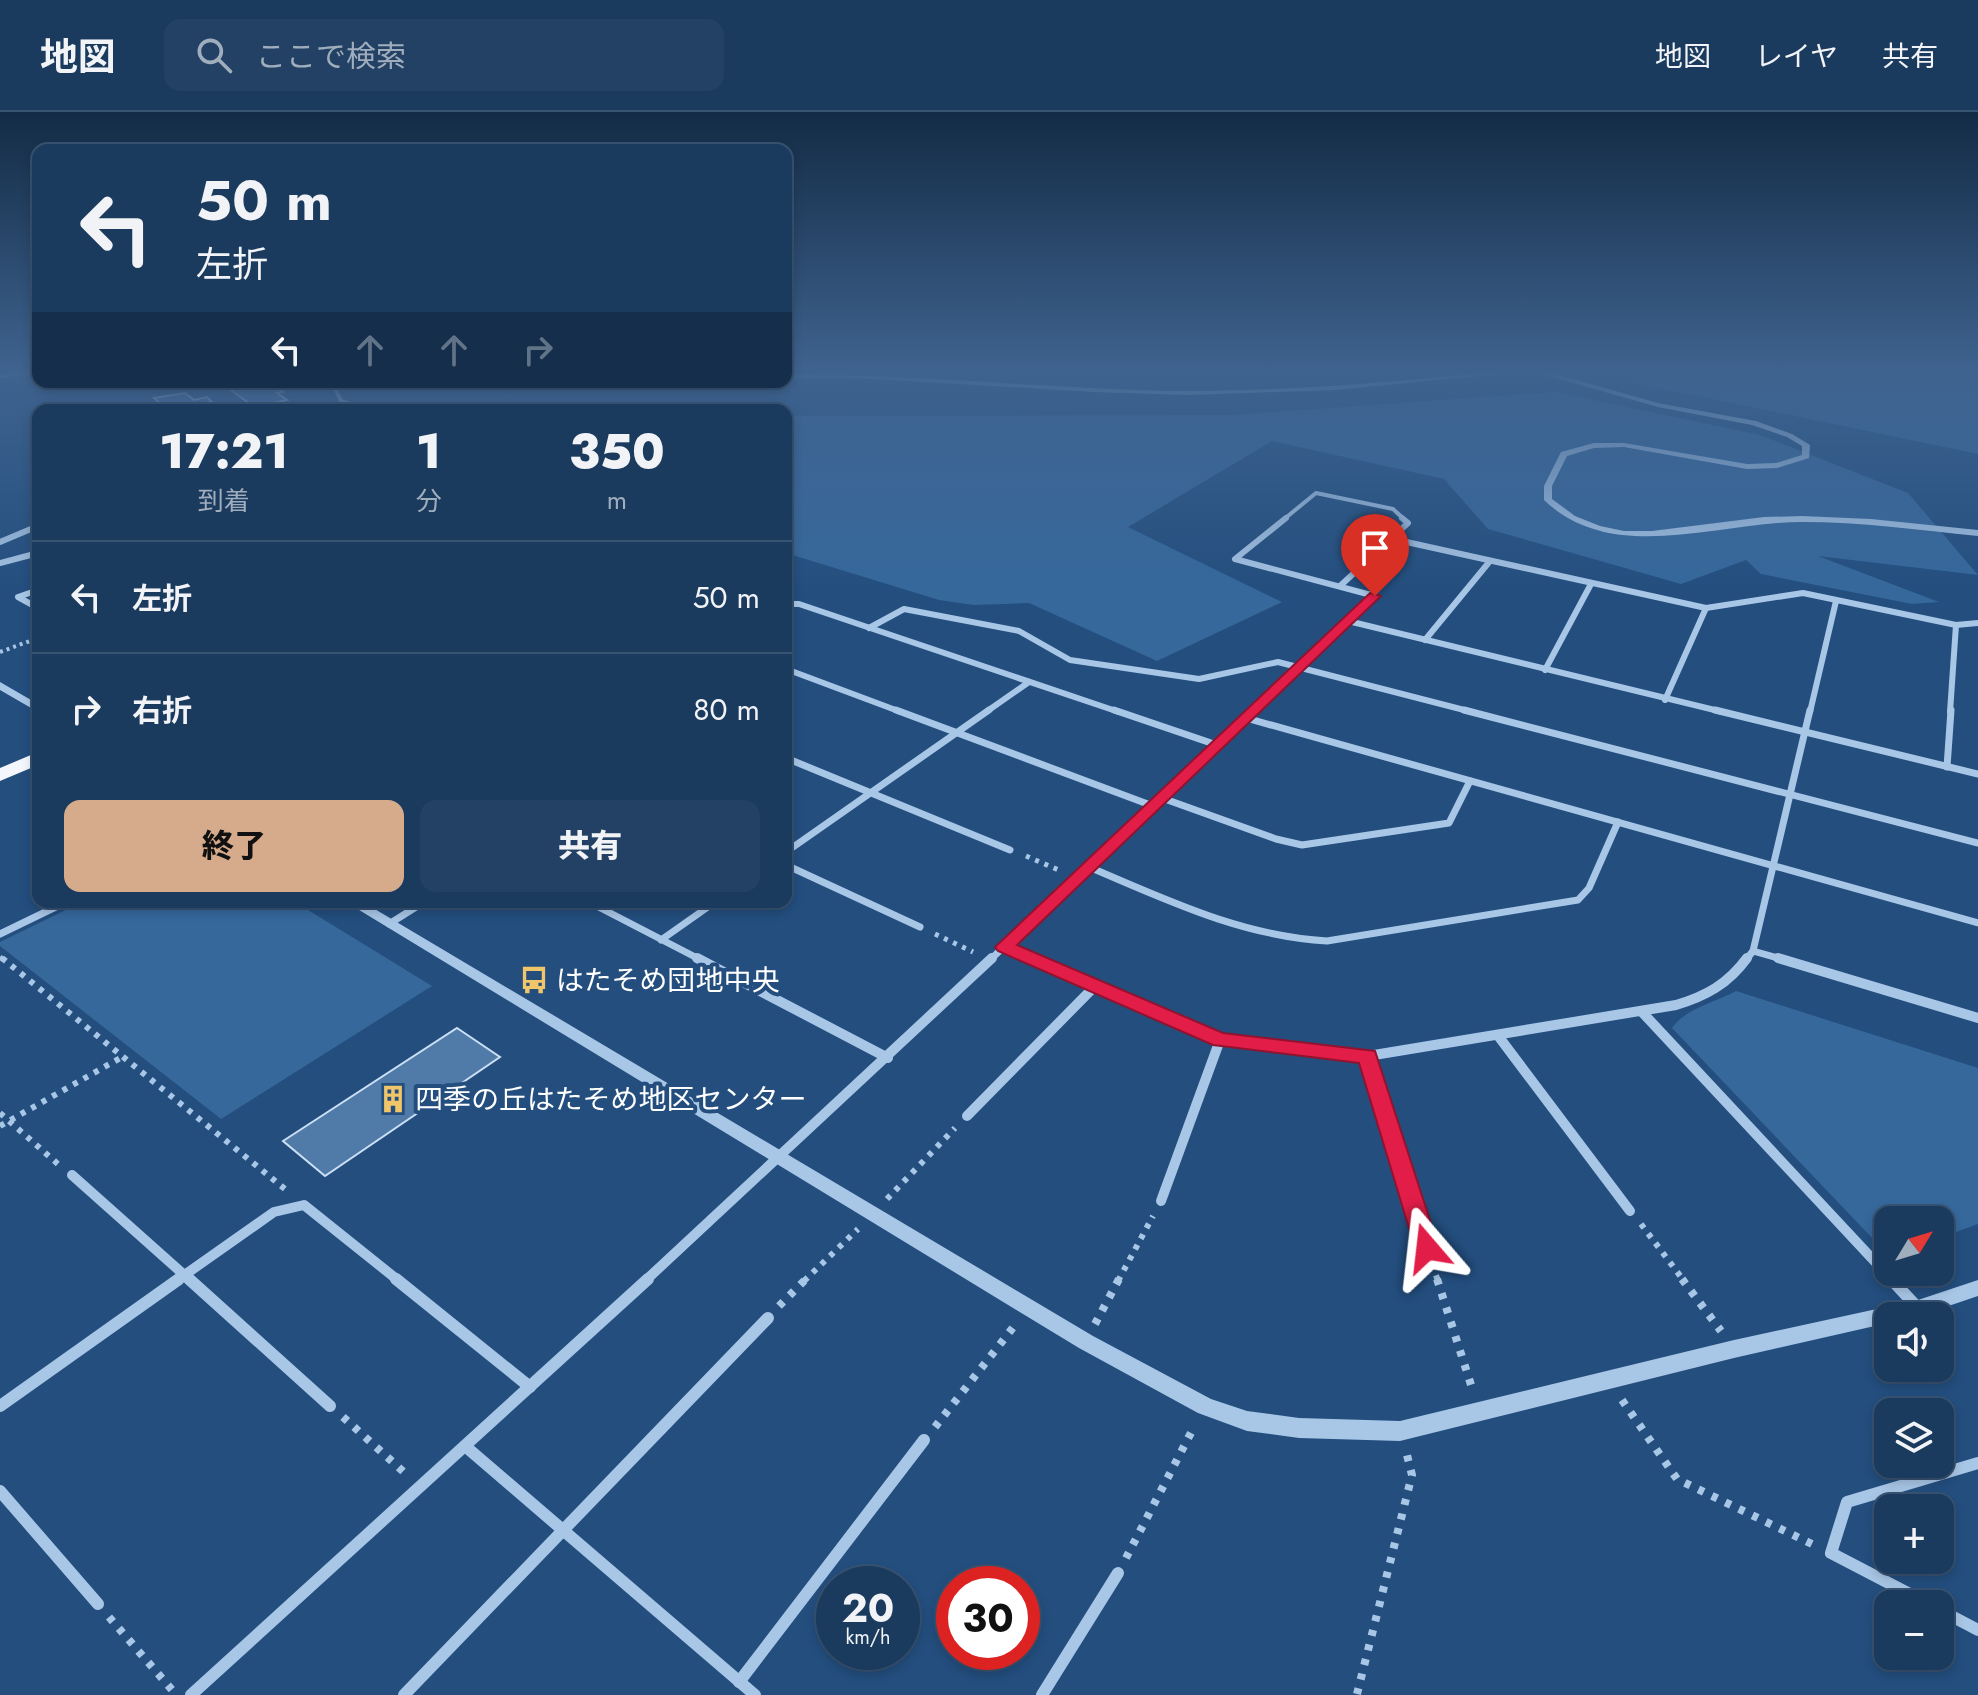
<!DOCTYPE html>
<html lang="ja">
<meta charset="utf-8">
<style>
:root{--surface:#1a3a5e;--page:#234164;--text:#f1f3f6;--muted:#9fadbc;--line:#385473;--accent:#d6ab8b}
body{margin:0;font-family:Jost,"Noto Sans JP",sans-serif;background:var(--page);color:var(--text);height:100vh;display:flex;flex-direction:column;font-size:30px;white-space:nowrap}
*{box-sizing:border-box;margin:0}
p{font-size:26px;color:var(--muted)}
.icon{flex:none;width:44px;height:44px;fill:none;stroke:currentColor;stroke-width:2;stroke-linecap:round;stroke-linejoin:round}
.map{position:relative;flex:1;overflow:hidden}
.side{position:absolute;left:32px;top:292px;width:760px;height:504px;display:flex;flex-direction:column;background:var(--surface);border-radius:16px;box-shadow:0 4px 12px #0003,0 0 0 2px var(--line)}
.side>*{flex:none}
.hud{position:absolute;left:32px;top:32px;width:760px;height:244px;border-radius:16px;box-shadow:0 4px 12px #0003,0 0 0 2px var(--line);background:#1a3a5e;color:var(--text);overflow:hidden}
.needle{width:52px;rotate:52deg}
.controls{position:absolute;left:1874px;top:1094px;display:grid;gap:16px}
.controls a{display:grid;place-items:center;width:80px;height:80px;border-radius:16px;background:var(--surface);box-shadow:0 4px 12px #0003,0 0 0 2px var(--line);font-size:40px}
.speed{position:absolute;left:816px;top:1454px;display:flex;gap:16px;font-size:40px;font-weight:700;text-align:center}
.speed>*{display:grid;place-content:center;width:104px;height:104px;border-radius:50%;background:var(--surface);box-shadow:0 4px 12px #0003,0 0 0 2px var(--line);line-height:1}
.speed small{font-size:20px;font-weight:400}
.speed .limit{border:12px solid #d22;background:#fff;color:#111}
.pin{position:absolute;display:grid;place-items:center;width:68px;height:68px;color:#fff;margin:-82px -34px;border-radius:50% 50% 50% 0;rotate:-45deg;box-shadow:0 0 8px #0007}
.pin .icon{rotate:45deg}
.me{position:absolute;width:88px;margin:-44px;rotate:343deg;stroke-linejoin:round;filter:drop-shadow(0 0 6px #0008)}
.turn{display:flex;align-items:center;gap:28px;height:168px;padding:0 32px;font-size:36px}
.turn .icon{width:104px;height:104px;stroke-width:2.5}
.turn b{display:block;font-size:56px;line-height:68px}
.lanes{display:flex;align-items:center;height:76px;padding:0 32px;background:#0003;justify-content:center;gap:40px;direction:ltr}
.lanes .off{opacity:.35}
.eta{display:flex;justify-content:space-evenly;align-items:center;height:136px;text-align:center}
.eta b{font-size:48px;font-weight:800;line-height:56px}
.button{display:flex;gap:16px;margin-top:auto;padding:16px 32px}
.button a{flex:1;height:92px;border-radius:16px;background:var(--accent);color:#111;font-size:32px;font-weight:800;line-height:92px;text-align:center}
.button a+a{background:var(--page);color:var(--text)}
ul{padding:0;list-style:none}
li{display:flex;align-items:center;gap:24px;height:112px;padding:0 32px;border-top:2px solid var(--line)}
li div{flex:1}
li b{display:block;font-size:30px}
li em{font-style:normal}
header{display:flex;align-items:center;gap:48px;box-sizing:border-box;height:112px;padding:0 40px;background:var(--surface);border-bottom:2px solid var(--line)}
header strong{font-size:38px}
nav{display:flex;gap:44px;margin-inline-start:auto;font-size:28px}
.search{width:560px;height:72px;background:var(--page);display:flex;align-items:center;gap:20px;box-sizing:border-box;padding:0 28px;border-radius:16px;color:var(--muted);font-size:30px}
.map>svg:first-child{display:block}
.green{fill:#36689c}
.building{fill:#507ba9;stroke:#cbdff5;stroke-width:2}
.lines{fill:none;stroke-linecap:round;stroke-linejoin:round}
.path-far3{stroke:#a8c6e6;stroke-width:4;stroke-dasharray:3 4;stroke-linecap:butt}
.path-far2{stroke:#a8c6e6;stroke-width:5;stroke-dasharray:4 6;stroke-linecap:butt}
.path-far1{stroke:#a8c6e6;stroke-width:6;stroke-dasharray:5 7;stroke-linecap:butt}
.path{stroke:#a8c6e6;stroke-width:8;stroke-dasharray:6 9;stroke-linecap:butt}
.minor-far4{stroke:#a8c6e6;stroke-width:4}
.minor-far3{stroke:#a8c6e6;stroke-width:6}
.minor-far2{stroke:#a8c6e6;stroke-width:7}
.minor-far1{stroke:#a8c6e6;stroke-width:10}
.minor{stroke:#a8c6e6;stroke-width:12}
.tertiary{fill:#a8c6e6;fill-rule:evenodd}
.trunk{fill:#f4f8fe;fill-rule:evenodd}
.route{fill:#e11d48;stroke:#92132f;stroke-width:2}
.labels{text-anchor:middle;dominant-baseline:central;stroke-width:8;stroke-linejoin:round;paint-order:stroke}
.poi-label{font-size:28px;fill:#fff;stroke:#234e7e;text-anchor:start}
</style>
<header>
<strong>地図</strong>
<div class="search"><svg class="icon" aria-label="search" viewBox="0 0 24 24"><circle cx="10" cy="10" r="6"/><path d="M15 15l6 6"/></svg>ここで検索</div>
<nav><a>地図</a><a>レイヤ</a><a>共有</a></nav>
</header>
<div class="map">
<svg width="1978" height="1583" viewBox="0 0 1978 1583">
<rect width="100%" height="100%" fill="#234e7e"/>
<g class="green">
<polygon points="1643,258 1978,258 1978,342 1626,269"/>
<polygon points="1555,280 1760,323 1908,381 1978,463 1818,444 1939,490 1912,492 1761,462 1746,448 1681,472 1488,417 1444,367 1272,329 1128,415 1282,490 1157,549 1029,491 974,493 939,488 786,441 786,304 1230,303"/>
<polygon points="82,790 295,790 432,874 221,1007 0,834 0,830"/>
<path d="M1736,879l242,77v156l-38,14v-18h-52v26l-15,-7 -201,-211c14,-20 42,-25 64,-37z"/>
</g>
<g class="building">
<polygon points="220,270 260,270 267,275 274,274 283,280 277,281 287,288 254,295"/>
<polygon points="185,281 194,288 207,285 212,290 199,292 204,296 222,298 167,298 154,286"/>
<polygon points="457,916 500,945 325,1064 283,1029"/>
</g>
<g class="lines">
<polyline class="path-far3" points="0,540 38,526"/>
<g class="path-far2">
<polyline points="1026,744 1061,759"/>
<polyline points="935,822 973,840"/>
<polyline points="0,845 4,848"/>
</g>
<g class="path-far1">
<polyline points="2,846 285,1077"/>
<polyline points="0,1001 59,1053"/>
<polyline points="0,1014 122,945"/>
<polyline points="887,1087 955,1016"/>
<polyline points="1641,1112 1684,1169"/>
<polyline points="1432,1152 1438,1169"/>
<polyline points="804,1169 858,1117"/>
<polyline points="1118,1169 1153,1104"/>
</g>
<g class="path">
<polyline points="1437,1167 1473,1279"/>
<polyline points="1682,1167 1721,1219"/>
<polyline points="779,1194 806,1167"/>
<polyline points="1095,1212 1119,1167"/>
<polyline points="1622,1288 1677,1367 1816,1434"/>
<polyline points="343,1305 407,1363"/>
<polyline points="935,1315 1015,1213"/>
<polyline points="1126,1446 1195,1313"/>
<polyline points="109,1505 173,1579"/>
<polyline points="1357,1582 1412,1363 1406,1339"/>
</g>
<g class="minor-far4">
<polyline points="332,270 341,289 367,298"/>
<polyline points="1283,408 1316,381 1393,397 1405,408"/>
</g>
<g class="minor-far3">
<polyline points="1286,406 1235,447 1375,484"/>
<polyline points="1393,427 1706,496 1803,481 1956,513 1978,511"/>
<polyline points="0,430 38,414"/>
<polyline points="0,451 38,441"/>
<polyline points="1340,474 1408,411 1402,406"/>
<polyline points="38,478 18,485 38,496"/>
<polyline points="786,492 799,492 1119,600"/>
<polyline points="1348,509 1723,600"/>
<polyline points="869,516 904,497 1019,519 1070,548 1199,567 1278,550 1472,600"/>
<polyline points="1425,528 1490,449"/>
<polyline points="786,557 901,600"/>
<polyline points="1545,558 1591,472"/>
<polyline points="1665,588 1706,496"/>
<polyline points="986,600 1029,570"/>
<polyline points="1252,600 1375,484"/>
<polyline points="1810,600 1836,489"/>
<polyline points="1950,600 1956,513"/>
</g>
<g class="minor-far2">
<polyline points="896,598 1153,694"/>
<polyline points="1114,598 1217,633"/>
<polyline points="1464,598 1978,731"/>
<polyline points="1715,598 1978,662"/>
<polyline points="1246,606 1978,811"/>
<polyline points="786,646 1010,738"/>
<polyline points="1947,655 1951,598"/>
<polyline points="1162,686 1276,727 1302,733 1449,711 1470,669"/>
<polyline points="786,740 989,598"/>
<polyline points="786,753 920,815"/>
<path d="M1089,755c78,33 152,69 238,74l251,-41 11,-12 29,-66"/>
<polyline points="589,790 701,848"/>
<polyline points="389,812 424,790"/>
<polyline points="0,822 66,790"/>
<polyline points="661,828 715,790"/>
<polyline points="1004,835 1035,848"/>
<polyline points="1753,839 1785,848"/>
<polyline points="990,848 1254,598"/>
<polyline points="1746,848 1753,839 1810,598"/>
</g>
<g class="minor-far1">
<polyline points="697,846 888,946"/>
<path d="M1031,846l189,82 148,16 308,-51c30,-9 52,-21 71,-47"/>
<polyline points="1778,846 1978,906"/>
<polyline points="1642,900 1893,1169"/>
<polyline points="1499,925 1630,1099"/>
<polyline points="1368,944 1427,1136"/>
<polyline points="967,1004 1094,875"/>
<polyline points="72,1063 191,1169"/>
<polyline points="1161,1089 1220,928"/>
<polyline points="176,1169 274,1100 304,1093 399,1169"/>
<polyline points="645,1169 992,846"/>
</g>
<g class="minor">
<polyline points="189,1167 330,1294"/>
<polyline points="396,1167 530,1275"/>
<polyline points="1891,1167 1917,1195"/>
<polyline points="0,1294 179,1167"/>
<polyline points="465,1334 755,1583"/>
<polyline points="0,1379 98,1492"/>
<polyline points="1929,1492 1831,1441 1847,1390 1978,1351"/>
<polyline points="1940,1498 1978,1518"/>
<polyline points="739,1570 924,1328"/>
<polyline points="191,1583 648,1167"/>
<polyline points="404,1583 768,1206"/>
<polyline points="1042,1583 1118,1461"/>
</g>
<g class="tertiary">
<polygon points="30,258 38,258 38,261 0,266 0,262"/>
<path d="M1508,258h33l117,33 98,18 36,13 18,11 -1,13 -32,10 -30,1 -123,-22 -30,1 -27,8 -15,30v13l23,17 25,10 24,5h28l112,-14 38,-1 69,3 107,11v6c-59,-6 -117,-14 -176,-14 -85,0 -189,44 -258,-22v-14l17,-34 33,-9h30l123,21 29,-1 26,-8v-9l-15,-9 -35,-12 -94,-18 -127,-36 -197,19 -146,5 -93,-3 -221,-13 -88,-1v-4c118,0 235,12 352,16 124,4 248,-7 370,-20z"/>
<polygon points="0,570 38,592 38,600 0,578"/>
<polygon points="346,790 363,790 1093,1224 1211,1287 1247,1299 1299,1306 1400,1309 1734,1228 1918,1188 1978,1168 1978,1184 1919,1204 1888,1204 1888,1211 1734,1246 1400,1329 1299,1326 1247,1319 1198,1301 1079,1236"/>
</g>
<polygon class="trunk" points="38,640 38,653 0,669 0,656"/>
</g>
<linearGradient id="sky" x2="0" y2="1"><stop stop-color="#132b45"/><stop offset="0.54" stop-color="#3f638f"/><stop offset="1" stop-color="#3f638f" stop-opacity="0"/></linearGradient>
<rect width="1978" height="480" fill="url(#sky)"/>
<polygon class="route" points="1370,481 1381,484 1017,833 1223,921 1375,939 1439,1136 1435,1143 1427,1146 1418,1143 1415,1136 1359,951 1213,933 998,839 995,835"/>
<defs>
<symbol id="bus-bare" viewBox="-9 -9 18 18"><path d="M-5-6H5V4H4V6H2V4H-2V6H-4V4H-5ZM-3.5-4V0h7V-4ZM-3.5 1.2v1.5H-2V1.2ZM2 1.2v1.5H3.5V1.2Z" fill="#f1c66b" stroke="#234e7e" stroke-width="2.5" paint-order="stroke"/></symbol>
<symbol id="building-bare" viewBox="-9 -9 18 18"><path d="M-4-6H4V6H1V3H-1V6H-4ZM-2.5-4.3h1.7v1.8h-1.7ZM.8-4.3h1.7v1.8H.8ZM-2.5-1h1.7V.8h-1.7ZM.8-1h1.7V.8H.8Z" fill="#f1c66b" stroke="#234e7e" stroke-width="2.5" paint-order="stroke"/></symbol>
</defs>
<g fill-rule="evenodd">
<use href="#bus-bare" x="514" y="848" width="40" height="40"/>
<use href="#building-bare" x="373" y="967" width="40" height="40"/>
</g>
<g class="labels">
<g class="poi-label">
<text x="556" y="868">はたそめ団地中央</text>
<text x="415" y="987">四季の丘はたそめ地区センター</text>
</g>
</g>
</svg>
<div class="controls">
<a><svg class="needle" viewBox="-14 -14 28 28"><path d="M0-13l5 13h-10z" fill="#e53935"/><path d="M0 13l5-13h-10z" fill="#9fadbc"/></svg></a>
<a><svg class="icon" aria-label="sound" viewBox="0 0 24 24"><path d="M4 9h4l5-4v14l-5-4H4zM17 9q2 3 0 6"/></svg></a>
<a><svg class="icon" aria-label="layers" viewBox="0 0 24 24"><path d="M12 4l9 5-9 5-9-5zM3 14l9 5 9-5"/></svg></a>
<a>+</a>
<a>−</a>
</div>
<div class="speed"><div>20<small>km/h</small></div><div class="limit">30</div></div>
<div class="pin" style="left:1375px;top:484px;background:#d93025"><svg class="icon" aria-label="arrive" viewBox="0 0 24 24"><path d="M6 21V4h12l-3 4 3 4H6"/></svg></div>
<svg class="me" style="left:1427px;top:1136px" viewBox="-20 -20 40 40"><path d="M0-17L14 15 0 8-14 15z" fill="#e11d48" stroke="#fff" stroke-width="4"/></svg>
<div class="hud">
<div class="turn"><svg class="icon" aria-label="left" viewBox="0 0 24 24"><path d="M17 20v-9H6M10 6l-5 5 5 5"/></svg><div><b>50 m</b>左折</div></div>
<div class="lanes"><svg class="icon" aria-label="left" viewBox="0 0 24 24"><path d="M17 20v-9H6M10 6l-5 5 5 5"/></svg><svg class="icon off" aria-label="ahead" viewBox="0 0 24 24"><path d="M12 20V5M6 11l6-6 6 6"/></svg><svg class="icon off" aria-label="ahead" viewBox="0 0 24 24"><path d="M12 20V5M6 11l6-6 6 6"/></svg><svg class="icon off" aria-label="right" viewBox="0 0 24 24"><path d="M7 20v-9h11M14 6l5 5-5 5"/></svg></div>
</div>
<section class="side">
<div class="eta">
<div><b>17:21</b><p>到着</p></div>
<div><b>1</b><p>分</p></div>
<div><b>350</b><p>m</p></div>
</div>
<ul>
<li><svg class="icon" aria-label="left" viewBox="0 0 24 24"><path d="M17 20v-9H6M10 6l-5 5 5 5"/></svg><div><b>左折</b></div><em>50 m</em></li>
<li><svg class="icon" aria-label="right" viewBox="0 0 24 24"><path d="M7 20v-9h11M14 6l5 5-5 5"/></svg><div><b>右折</b></div><em>80 m</em></li>
</ul>
<div class="button"><a>終了</a><a>共有</a></div>
</section>
</div>
